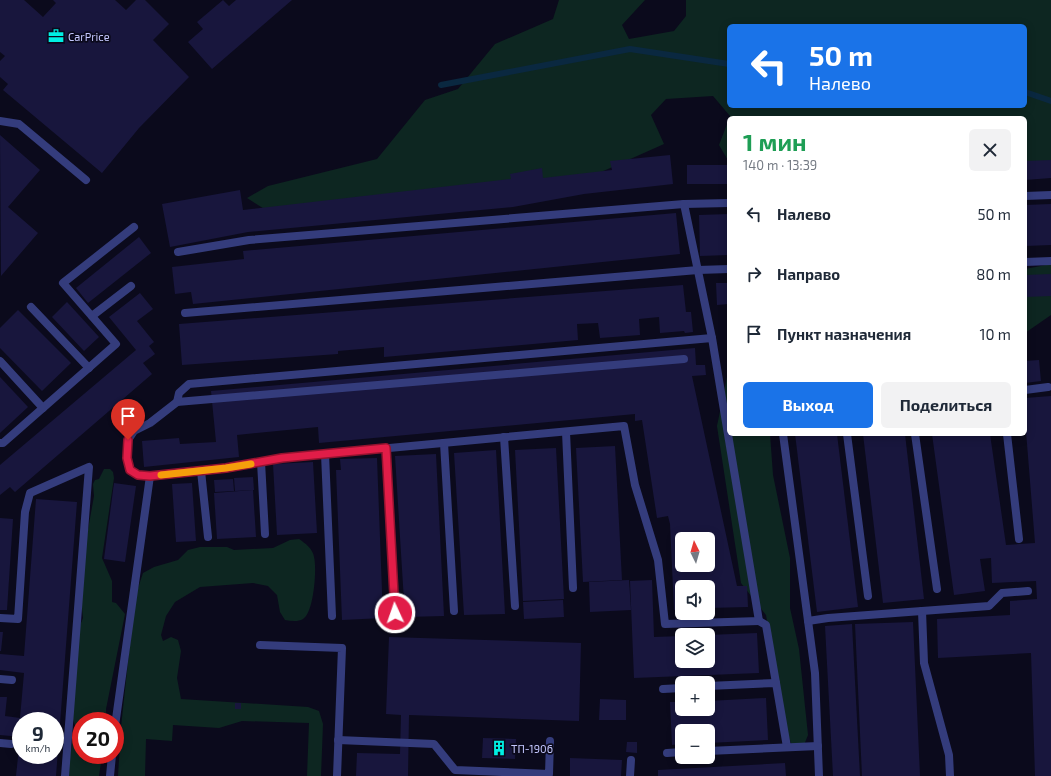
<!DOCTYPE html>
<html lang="ru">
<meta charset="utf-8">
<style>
:root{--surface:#fff;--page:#f2f2f3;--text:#1f2937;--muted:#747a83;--accent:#1a73e8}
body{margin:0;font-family:"Exo 2",sans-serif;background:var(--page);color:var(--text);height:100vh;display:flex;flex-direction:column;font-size:15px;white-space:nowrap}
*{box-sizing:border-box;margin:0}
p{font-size:13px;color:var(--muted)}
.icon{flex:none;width:22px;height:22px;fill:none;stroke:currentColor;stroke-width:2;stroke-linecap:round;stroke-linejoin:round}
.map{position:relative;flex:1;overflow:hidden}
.panel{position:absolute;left:727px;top:116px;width:300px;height:320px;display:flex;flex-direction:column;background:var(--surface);border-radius:6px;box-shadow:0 2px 10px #0003}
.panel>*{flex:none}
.hud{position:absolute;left:727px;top:24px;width:300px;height:84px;border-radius:6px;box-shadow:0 2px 10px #0003;background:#1a73e8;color:#fff;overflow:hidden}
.needle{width:26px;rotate:355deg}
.controls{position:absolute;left:675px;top:532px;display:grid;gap:8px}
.controls a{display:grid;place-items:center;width:40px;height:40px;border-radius:6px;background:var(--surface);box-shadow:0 2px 10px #0003;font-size:20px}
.speed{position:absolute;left:12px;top:712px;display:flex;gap:8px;font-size:20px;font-weight:700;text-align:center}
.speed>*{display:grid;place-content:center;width:52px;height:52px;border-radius:50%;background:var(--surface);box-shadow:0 2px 10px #0003;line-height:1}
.speed small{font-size:10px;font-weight:400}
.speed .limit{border:6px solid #d22;background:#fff;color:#111}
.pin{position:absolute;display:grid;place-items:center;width:34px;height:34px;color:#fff;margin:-41px -17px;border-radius:50% 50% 50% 0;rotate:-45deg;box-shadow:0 0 4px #0007}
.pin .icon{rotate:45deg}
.me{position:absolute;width:44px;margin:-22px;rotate:357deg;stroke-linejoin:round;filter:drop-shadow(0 0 3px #0008)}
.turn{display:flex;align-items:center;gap:14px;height:84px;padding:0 16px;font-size:18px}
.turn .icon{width:52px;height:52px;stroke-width:2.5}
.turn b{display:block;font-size:28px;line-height:34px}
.round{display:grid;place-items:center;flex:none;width:42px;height:42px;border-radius:6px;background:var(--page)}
.head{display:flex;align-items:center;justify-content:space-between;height:68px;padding:0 16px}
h1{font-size:24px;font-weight:700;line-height:30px;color:#1e9e55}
.button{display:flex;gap:8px;margin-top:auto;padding:8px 16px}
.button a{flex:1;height:46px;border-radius:6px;background:var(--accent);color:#fff;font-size:16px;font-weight:700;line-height:46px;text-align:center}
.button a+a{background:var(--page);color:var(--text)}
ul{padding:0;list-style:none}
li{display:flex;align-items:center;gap:12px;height:60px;padding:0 16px}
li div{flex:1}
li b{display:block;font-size:15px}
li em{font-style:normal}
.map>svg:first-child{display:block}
.green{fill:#0d2621;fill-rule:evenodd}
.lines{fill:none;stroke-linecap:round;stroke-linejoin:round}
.stream{stroke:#0a2840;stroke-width:6}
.building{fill:#18163d;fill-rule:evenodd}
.lane{stroke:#343c7c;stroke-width:8}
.route-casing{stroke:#92132f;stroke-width:10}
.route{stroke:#e11d48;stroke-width:7}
.slow{stroke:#f59e0b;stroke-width:7}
.labels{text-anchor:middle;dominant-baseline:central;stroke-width:3.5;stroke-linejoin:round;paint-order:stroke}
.poi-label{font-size:11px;fill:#c5c8ff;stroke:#0b0a1c;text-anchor:start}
</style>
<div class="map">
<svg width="1051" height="776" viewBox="0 0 1051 776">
<rect width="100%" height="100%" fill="#0b0a1c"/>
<g class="green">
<path d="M559,0h86l-23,25 7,14 45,-8 12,-15v-16h365v166l-26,-3v-45h-296l1,-2 -17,-20 -47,3 -15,16 13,29 -65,29 -333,37 -19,-12 21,-12 109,-27 48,-59 33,-11 37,-45 58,-25zM729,26h296v80h-296z"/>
<polygon points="729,119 729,162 719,145"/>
<polygon points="1051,264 1051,315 1025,333 1025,269"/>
<polygon points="729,367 729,434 770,434 773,475 790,558 790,608 799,649 808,735 802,750 791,743 786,729 766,615 741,583 717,426"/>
<polygon points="104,469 110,469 113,472 114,478 102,558 112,581 112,602 116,603 125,614 106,709 106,721 81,721 81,755 102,755 99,776 67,776 75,725 72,717 79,628 83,618 79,580 94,496 93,484 95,480 99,479"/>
<path d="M299,539c6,4 14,10 15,18 3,11 0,56 -11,62 -5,3 -12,2 -18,1l-5,-8 -3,-17 -9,-9 -15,-3 -53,4 -25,15 -9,14 -5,19 2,6 8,-4 7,3 3,11 -4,27 4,21 127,8 11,4 4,13 -2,52h-14l2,-53 -67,-2 -23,7 -46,-3 -1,16 -26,-2 -1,37h-27l3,-49 14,-130 8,-24 11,-6 24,-7 10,-10 12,-3h27l7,3 39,-2 17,-8z"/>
</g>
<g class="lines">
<g class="stream">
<polyline points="441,85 630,49 729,64"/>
<polyline points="1025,92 1051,101"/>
</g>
</g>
<g class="building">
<polygon points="0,0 24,0 43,17 56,3 53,0 115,0 126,10 136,0 145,0 169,24 153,40 189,77 139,128 102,173 3,90 8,84 0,77 0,61 5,56 0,52"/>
<polygon points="223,0 229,6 236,0 292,0 212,69 188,42 203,29 197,22"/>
<polygon points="0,135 40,170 8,207 38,233 1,276"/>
<polygon points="670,155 673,184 584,194 513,207 248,232 170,247 162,204 240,190 243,210 511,179 510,174 542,168 543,178 612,170 610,161"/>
<polygon points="1051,160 1051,178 1025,180 1025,161"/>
<rect x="687" y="165" width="42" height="19"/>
<polygon points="1051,204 1051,245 1025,246 1025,205"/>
<polygon points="676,213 680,254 193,304 191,292 175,294 172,267 244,259 243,251"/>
<polygon points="729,214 729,255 700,256 699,215"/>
<polygon points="139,237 151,253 88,303 76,288"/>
<polygon points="1051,274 1051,296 1025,297 1025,275"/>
<polygon points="716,283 729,283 729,304 717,305"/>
<polygon points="683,285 686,312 691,312 693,332 685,333 684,331 660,333 659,317 639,319 640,335 600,338 598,323 577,324 578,340 384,357 384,347 338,351 338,354 182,365 179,324"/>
<polygon points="140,293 153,309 137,321 154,342 149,346 155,354 143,363 152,374 15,492 10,487 0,495 0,465 136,350 109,317"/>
<polygon points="67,302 99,337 84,351 52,317"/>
<polygon points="18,310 71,363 42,391 0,348 0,328"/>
<path d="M695,348l1,17h9l1,10 -14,1 45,210h10l1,21 -40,1v-21h-26v22l-8,1 -4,-86 -2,-8 -11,2 -15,-98 -7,1v-7l-316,29 -1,-16 -81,8 2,22 -95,10 -2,-26 37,-3 1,6 36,-2 -5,-51zM682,539h26v26h-26z"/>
<polygon points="1039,360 1041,381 1025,383 1025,361"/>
<polygon points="0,377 28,407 0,433"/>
<polygon points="1051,396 1051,776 1035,776 1031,653 938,658 937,619 1010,615 1010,601 1037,599 1036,581 992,583 991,558 980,559 985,591 954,595 932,434 990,434 1006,545 1035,543 1025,419 1025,398"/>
<polygon points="795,434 837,434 858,607 817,612"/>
<polygon points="863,434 905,434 924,599 883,603"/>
<polygon points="615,446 622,580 583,582 576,448"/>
<polygon points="556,448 564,599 523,601 515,450"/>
<polygon points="496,450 505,614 464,615 454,453"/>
<polygon points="436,454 444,616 405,617 395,456"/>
<polygon points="377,458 383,618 342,620 336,470 341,470 340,459"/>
<polygon points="313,462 317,533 277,535 273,464"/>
<polygon points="253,477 254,490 235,491 234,478"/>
<polygon points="233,479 234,491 215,492 214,480"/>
<polygon points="114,483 136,486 125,562 104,559"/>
<polygon points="192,483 196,541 176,542 172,484"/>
<polygon points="253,490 256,537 217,539 214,493"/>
<polygon points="36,499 77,502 56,776 16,776 20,738 21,755 55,755 55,721 21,721 21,737 0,735 0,697 7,697 5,716 20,718 24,673 0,670 0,654 24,656"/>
<polygon points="0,518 13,519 7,610 0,610"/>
<polygon points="629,580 631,610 590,612 589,582"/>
<polygon points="652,580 654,637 682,636 682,661 708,661 708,635 757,633 759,673 634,678 630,581"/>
<polygon points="563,600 564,617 524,619 523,602"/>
<polygon points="913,622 920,776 862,776 855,624"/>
<polygon points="852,624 860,776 833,776 825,626"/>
<polygon points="0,632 3,632 1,651 0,651"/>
<polygon points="389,637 581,643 579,721 409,715 408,776 356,776 357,753 400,754 401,715 386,714"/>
<polygon points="766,698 768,740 708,743 708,731 682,731 682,744 672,745 670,702 682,702 682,709 708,709 708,701"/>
<polygon points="600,699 626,700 626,720 599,720"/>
<rect x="235" y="703" width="6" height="6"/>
<polygon points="483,738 516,739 515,759 482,758"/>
<polygon points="627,742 637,742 637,753 626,752"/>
<polygon points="570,758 622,760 621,776 570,776"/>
<polygon points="785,763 786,776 658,776 658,770"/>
</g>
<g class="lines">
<g class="lane">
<polyline points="0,121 19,124 86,180"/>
<polyline points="1025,196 1051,195"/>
<polyline points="178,252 249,240 684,204 729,203"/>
<polyline points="1025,262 1051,261"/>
<polyline points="31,307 89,368"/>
<polyline points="185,313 698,270 729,269"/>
<polyline points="92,316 131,286"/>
<polyline points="684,359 177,402 179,393 189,384 712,338"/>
<polyline points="0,361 43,408"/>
<polyline points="1025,390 1048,387"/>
<polyline points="566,432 573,588"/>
<polyline points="783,434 815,673 819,776"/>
<polyline points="847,434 868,596"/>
<polyline points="915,434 937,589"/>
<polyline points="1007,434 1019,539"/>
<polyline points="504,437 515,606"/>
<polyline points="0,443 3,443 116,344 63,283 134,227"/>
<polyline points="444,443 454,611"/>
<polyline points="386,448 395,613"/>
<polyline points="325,454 332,616"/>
<polyline points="261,462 265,534"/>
<polyline points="201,471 208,537"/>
<polyline points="150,476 137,475 130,469 127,458 128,440 134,431 150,423 177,402"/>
<polyline points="922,611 924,663 949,755 950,776"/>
<polyline points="0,618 18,619 25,512 30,493 89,467 65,776"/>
<polyline points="759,621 766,625 776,683"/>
<polyline points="808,621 828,618 989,606 1002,593 1028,591"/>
<polyline points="260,645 342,648 337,776"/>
<polyline points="0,679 12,680"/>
<polyline points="708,686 776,683 787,747"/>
<polyline points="663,689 682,688"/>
<polyline points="115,726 150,476 226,468 282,458 624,426 635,485 658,560 665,624 759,621 712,338 684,204"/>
<polyline points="338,740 434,744 455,770 549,774 550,741"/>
<polyline points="0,743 11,744"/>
<polyline points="708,751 818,746"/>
<polyline points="667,753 682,752"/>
<polyline points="110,776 112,755"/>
<polyline points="630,776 631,760"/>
</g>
</g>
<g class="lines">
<defs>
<polyline id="route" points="128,440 127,458 130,470 138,475 150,476 226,468 282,458 386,448 395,613"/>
</defs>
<use href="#route" class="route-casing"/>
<use href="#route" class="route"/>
<polyline class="slow" points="161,475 226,468 251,464"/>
</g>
<defs>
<symbol id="office-bare" viewBox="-9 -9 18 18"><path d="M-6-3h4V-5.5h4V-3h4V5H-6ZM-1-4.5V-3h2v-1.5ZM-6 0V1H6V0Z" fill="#00f0e4" stroke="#0b0a1c" stroke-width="2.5" paint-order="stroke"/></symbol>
<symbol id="building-bare" viewBox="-9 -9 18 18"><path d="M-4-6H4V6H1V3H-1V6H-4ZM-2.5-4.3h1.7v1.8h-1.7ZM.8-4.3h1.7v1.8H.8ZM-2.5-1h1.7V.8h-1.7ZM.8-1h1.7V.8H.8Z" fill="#00f0e4" stroke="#0b0a1c" stroke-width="2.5" paint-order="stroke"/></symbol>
</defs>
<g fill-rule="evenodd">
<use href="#office-bare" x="45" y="25" width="22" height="22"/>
<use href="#building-bare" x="488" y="737" width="22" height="22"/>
</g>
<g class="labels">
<g class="poi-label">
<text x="68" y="36">CarPrice</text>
<text x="511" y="748">ТП-1906</text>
</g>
</g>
</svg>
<div class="controls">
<a><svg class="needle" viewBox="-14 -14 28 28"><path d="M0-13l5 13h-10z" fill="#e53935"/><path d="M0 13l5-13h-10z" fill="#747a83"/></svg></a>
<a><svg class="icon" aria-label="sound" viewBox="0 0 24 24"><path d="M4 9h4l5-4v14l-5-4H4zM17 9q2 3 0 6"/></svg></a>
<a><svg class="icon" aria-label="layers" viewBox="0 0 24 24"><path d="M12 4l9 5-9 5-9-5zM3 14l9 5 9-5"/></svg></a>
<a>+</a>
<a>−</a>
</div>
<div class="speed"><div>9<small>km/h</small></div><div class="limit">20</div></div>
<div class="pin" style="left:128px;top:440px;background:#d93025"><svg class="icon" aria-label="arrive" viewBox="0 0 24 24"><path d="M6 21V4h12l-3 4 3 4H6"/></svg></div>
<svg class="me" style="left:395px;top:613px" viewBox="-20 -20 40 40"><circle r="17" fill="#e11d48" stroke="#fff" stroke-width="3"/><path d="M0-11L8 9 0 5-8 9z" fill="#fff"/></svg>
<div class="hud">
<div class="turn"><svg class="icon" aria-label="left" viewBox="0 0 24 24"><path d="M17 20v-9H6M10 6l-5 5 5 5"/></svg><div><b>50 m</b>Налево</div></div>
</div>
<section class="panel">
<div class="head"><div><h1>1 мин</h1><p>140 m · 13:39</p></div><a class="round"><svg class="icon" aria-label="close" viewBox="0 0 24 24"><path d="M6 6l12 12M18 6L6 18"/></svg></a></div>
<ul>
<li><svg class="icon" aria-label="left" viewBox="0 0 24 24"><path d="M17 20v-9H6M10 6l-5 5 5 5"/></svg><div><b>Налево</b></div><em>50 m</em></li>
<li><svg class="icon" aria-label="right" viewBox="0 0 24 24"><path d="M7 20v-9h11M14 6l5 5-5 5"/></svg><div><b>Направо</b></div><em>80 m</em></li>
<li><svg class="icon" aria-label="arrive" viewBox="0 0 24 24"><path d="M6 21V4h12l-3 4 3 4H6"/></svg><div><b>Пункт назначения</b></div><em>10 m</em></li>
</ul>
<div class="button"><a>Выход</a><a>Поделиться</a></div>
</section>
</div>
